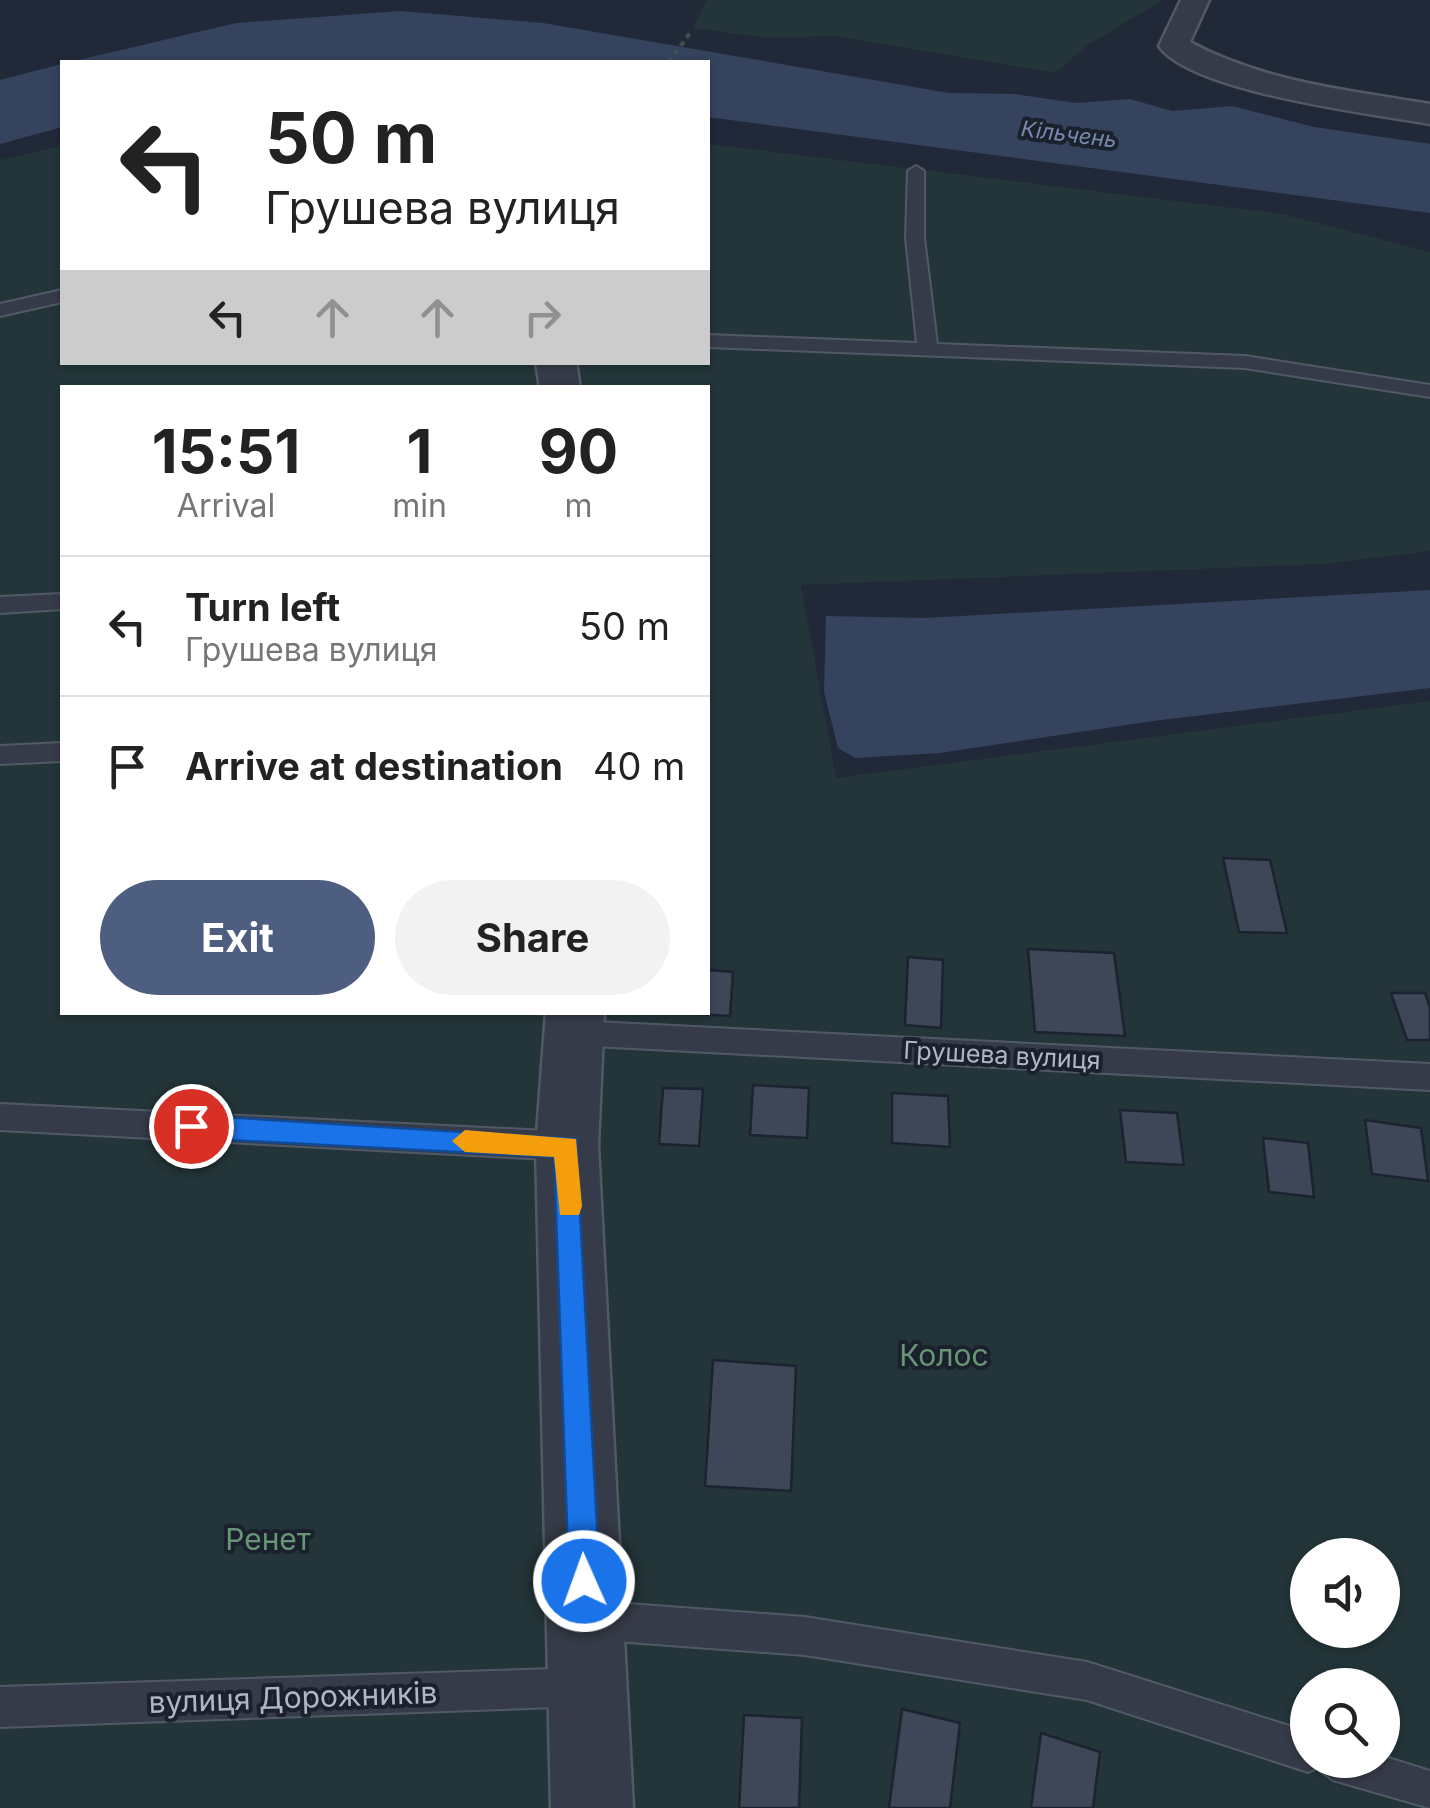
<!DOCTYPE html>
<meta charset="utf-8">
<style>
:root{--surface:#fff;--page:#f2f2f2;--text:#222;--muted:#767676;--line:#e0e0e0;--accent:#4e5e81}
body{margin:0;font-family:Inter,sans-serif;background:var(--page);color:var(--text);height:100vh;display:flex;flex-direction:column;font-size:38px;white-space:nowrap}
*{box-sizing:border-box;margin:0}
p{font-size:32px;color:var(--muted)}
.icon{flex:none;width:55px;height:55px;fill:none;stroke:currentColor;stroke-width:2;stroke-linecap:round;stroke-linejoin:round}
.map{position:relative;flex:1;overflow:hidden}
.panel{position:absolute;left:60px;top:385px;width:650px;height:630px;display:flex;flex-direction:column;background:var(--surface);border-radius:0px;box-shadow:0 2px 8px #0004}
.panel>*{flex:none}
.guide{position:absolute;left:60px;top:60px;width:650px;height:305px;border-radius:0px;box-shadow:0 2px 8px #0004;background:#fff;color:var(--text);overflow:hidden}
.controls{position:absolute;left:1290px;top:1538px;display:grid;gap:20px}
.controls a{display:grid;place-items:center;width:110px;height:110px;border-radius:50%;background:var(--surface);box-shadow:0 2px 8px #0004;font-size:50px}
.pin{position:absolute;display:grid;place-items:center;width:85px;height:85px;color:#fff;margin:-42px;border:5px solid #fff;border-radius:50%;box-shadow:0 2px 10px #0007}
.me{position:absolute;width:110px;margin:-55px;rotate:358deg;stroke-linejoin:round;filter:drop-shadow(0 0 8px #0008)}
.turn{display:flex;align-items:center;gap:35px;height:210px;padding:0 40px;font-size:45px}
.turn .icon{width:130px;height:130px;stroke-width:2.5}
.turn b{display:block;font-size:70px;line-height:85px}
.lanes{display:flex;align-items:center;height:95px;padding:0 40px;background:#0003;justify-content:center;gap:50px;direction:ltr}
.lanes .off{opacity:.35}
.eta{display:flex;justify-content:space-evenly;align-items:center;height:170px;text-align:center}
.eta b{font-size:60px;font-weight:700;line-height:70px}
.primary-button{display:flex;gap:20px;margin-top:auto;padding:20px 40px}
.primary-button a{flex:1;height:115px;border-radius:60px;background:var(--accent);color:#fff;font-size:40px;font-weight:700;line-height:115px;text-align:center}
.primary-button a+a{background:var(--page);color:var(--text)}
ul{padding:0;list-style:none}
li{display:flex;align-items:center;gap:30px;height:140px;padding:0 40px;border-top:2px solid var(--line)}
li div{flex:1}
li b{display:block;font-size:38px}
li em{font-style:normal}
.map>svg:first-child{display:block}
.green{fill:#233539;fill-rule:evenodd}
.water{fill:#35435f}
.building{fill:#3d4758;stroke:#1c222f;stroke-width:2.5}
.lines{fill:none;stroke-linecap:round;stroke-linejoin:round}
.lane-casing{stroke:#525966;stroke-width:4}
.street-casing{stroke:#525966;stroke-width:5}
.path{stroke:#415256;stroke-width:4;stroke-dasharray:5 5;stroke-linecap:butt}
.lane{fill:#353b48;fill-rule:evenodd}
.street{fill:#353b48;fill-rule:evenodd}
.route{fill:#1a73e8;stroke:#114b97;stroke-width:2.5}
.slow{fill:#f59e0b}
.labels{text-anchor:middle;dominant-baseline:central;stroke-width:8;stroke-linejoin:round;paint-order:stroke}
.far-water-label{font-size:22px;font-style:italic;fill:#778aad;stroke:#1a212d}
.street-label{font-size:25px;fill:#afb6c5;stroke:#1a212d}
.near-park-label{font-size:30px;fill:#679575;stroke:#1a212d}
.near-street-label{font-size:30px;fill:#afb6c5;stroke:#1a212d}
</style>
<div class="map">
<svg width="1430" height="1808" viewBox="0 0 1430 1808">
<rect width="100%" height="100%" fill="#212938"/>
<g class="green">
<polygon points="707,0 1163,0 1088,45 1055,73 833,36 770,38 693,28"/>
<path d="M708,144l574,70 148,38v299l-108,13 -521,21 35,193 594,-77v1107h-1430v-1648l62,-14v216h646zM62,388h646v624h-646zM1308,1555h74v75h-74zM1308,1685h74v75h-74z"/>
</g>
<g class="water">
<polygon points="400,11 543,23 949,93 1014,94 1076,103 1130,99 1172,111 1232,106 1314,127 1430,144 1430,213 708,117 708,62 70,62 236,23"/>
<polygon points="62,64 62,127 0,144 0,80"/>
<polygon points="1430,590 1430,688 1153,721 940,753 855,758 838,748 824,692 826,616 925,618"/>
</g>
<g class="building">
<polygon points="1223,858 1270,860 1287,933 1239,932"/>
<polygon points="1028,949 1114,953 1125,1036 1035,1032"/>
<polygon points="908,957 943,960 941,1028 905,1025"/>
<polygon points="708,970 733,972 730,1016 681,1013 708,1012"/>
<polygon points="1391,993 1425,993 1430,1008 1430,1040 1407,1040"/>
<polygon points="753,1085 809,1088 807,1138 750,1135"/>
<polygon points="663,1088 703,1089 699,1146 659,1144"/>
<polygon points="892,1093 948,1096 950,1147 892,1143"/>
<polygon points="1120,1110 1177,1113 1184,1165 1126,1162"/>
<polygon points="1365,1120 1421,1128 1428,1181 1372,1174"/>
<polygon points="1263,1138 1308,1143 1314,1197 1269,1192"/>
<polygon points="713,1360 796,1366 791,1491 705,1486"/>
<polygon points="902,1709 960,1723 950,1808 889,1808"/>
<polygon points="744,1715 802,1718 799,1808 739,1808"/>
<polygon points="1041,1733 1100,1752 1093,1808 1031,1808"/>
</g>
<g class="lines">
<defs>
<g id="lane">
<polygon points="916,166 924,171 924,238 937,344 1245,356 1430,385 1430,397 1245,368 708,347 708,335 917,343 906,238 908,171"/>
<polygon points="62,290 62,302 0,316 0,304"/>
<polygon points="62,594 62,609 0,613 0,597"/>
<polygon points="62,743 62,761 0,764 0,746"/>
<polygon points="575,1021 1430,1064 1430,1090 575,1045 565,1042 560,1033 565,1024"/>
<polygon points="0,1104 567,1132 578,1136 582,1146 578,1156 567,1160 0,1130"/>
<polygon points="587,1601 805,1617 1087,1662 1308,1732 1308,1760 1382,1760 1382,1756 1430,1771 1430,1808 1333,1780 1317,1768 1308,1772 1087,1700 805,1655 587,1639 574,1633 568,1620 574,1607"/>
<polygon points="583,1668 597,1673 602,1687 597,1701 583,1706 0,1727 0,1687"/>
</g>
<g id="street">
<path d="M1181,0h28l-19,42c74,40 158,48 240,62v20c-57,-10 -239,-32 -271,-78z"/>
<polygon points="536,362 576,362 580,388 540,388"/>
<polygon points="546,1012 604,1012 598,1146 633,1808 551,1808 536,1146"/>
</g>
</defs>
<use href="#lane" class="lane-casing"/>
<use href="#street" class="street-casing"/>
<polyline class="path" points="669,62 690,33"/>
<use href="#lane" class="lane"/>
<use href="#street" class="street"/>
</g>
<polygon class="route" points="191,1115 576,1139 600,1581 595,1592 584,1596 573,1592 569,1581 554,1157 191,1138 179,1126"/>
<polygon class="slow" points="465,1130 576,1139 582,1206 579,1215 560,1215 554,1157 465,1152 452,1141"/>
<g class="labels">
<g class="far-water-label">
<text transform="translate(1069 134) rotate(7)">Кільчень</text>
</g>
<g class="street-label">
<text transform="translate(1002 1055) rotate(3)">Грушева вулиця</text>
</g>
<g class="near-park-label">
<text x="944" y="1355">Колос</text>
<text x="268" y="1539">Ренет</text>
</g>
<g class="near-street-label">
<text transform="translate(293 1697) rotate(-2)">вулиця Дорожників</text>
</g>
</g>
</svg>
<div class="controls">
<a><svg class="icon" aria-label="sound" viewBox="0 0 24 24"><path d="M4 9h4l5-4v14l-5-4H4zM17 9q2 3 0 6"/></svg></a>
<a><svg class="icon" aria-label="search" viewBox="0 0 24 24"><circle cx="10" cy="10" r="6"/><path d="M15 15l6 6"/></svg></a>
</div>
<div class="pin" style="left:191px;top:1126px;background:#d93025"><svg class="icon" aria-label="arrive" viewBox="0 0 24 24"><path d="M6 21V4h12l-3 4 3 4H6"/></svg></div>
<svg class="me" style="left:584px;top:1581px" viewBox="-20 -20 40 40"><circle r="17" fill="#1a73e8" stroke="#fff" stroke-width="3"/><path d="M0-11L8 9 0 5-8 9z" fill="#fff"/></svg>
<div class="guide">
<div class="turn"><svg class="icon" aria-label="left" viewBox="0 0 24 24"><path d="M17 20v-9H6M10 6l-5 5 5 5"/></svg><div><b>50 m</b>Грушева вулиця</div></div>
<div class="lanes"><svg class="icon" aria-label="left" viewBox="0 0 24 24"><path d="M17 20v-9H6M10 6l-5 5 5 5"/></svg><svg class="icon off" aria-label="ahead" viewBox="0 0 24 24"><path d="M12 20V5M6 11l6-6 6 6"/></svg><svg class="icon off" aria-label="ahead" viewBox="0 0 24 24"><path d="M12 20V5M6 11l6-6 6 6"/></svg><svg class="icon off" aria-label="right" viewBox="0 0 24 24"><path d="M7 20v-9h11M14 6l5 5-5 5"/></svg></div>
</div>
<section class="panel">
<div class="eta">
<div><b>15:51</b><p>Arrival</p></div>
<div><b>1</b><p>min</p></div>
<div><b>90</b><p>m</p></div>
</div>
<ul>
<li><svg class="icon" aria-label="left" viewBox="0 0 24 24"><path d="M17 20v-9H6M10 6l-5 5 5 5"/></svg><div><b>Turn left</b><p>Грушева вулиця</p></div><em>50 m</em></li>
<li><svg class="icon" aria-label="arrive" viewBox="0 0 24 24"><path d="M6 21V4h12l-3 4 3 4H6"/></svg><div><b>Arrive at destination</b></div><em>40 m</em></li>
</ul>
<div class="primary-button"><a>Exit</a><a>Share</a></div>
</section>
</div>
